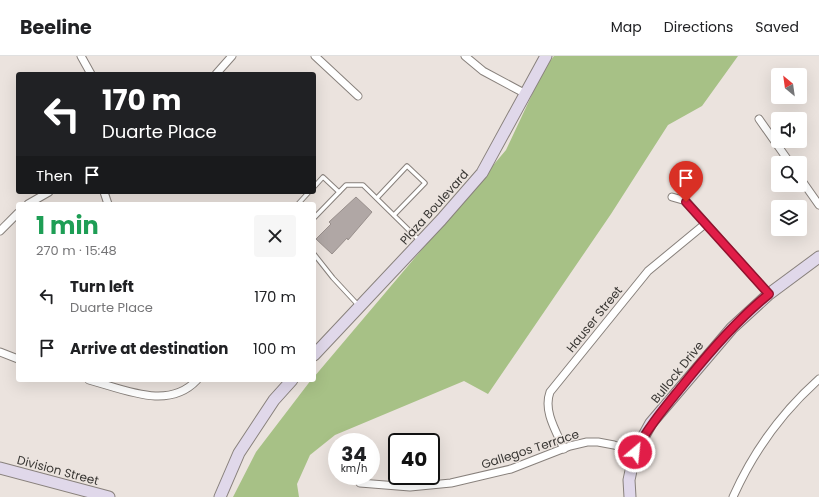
<!DOCTYPE html>
<meta charset="utf-8">
<style>
:root{--surface:#fff;--page:#f6f6f6;--text:#202124;--muted:#757577;--line:#e0e0e0}
body{margin:0;font-family:Poppins,sans-serif;background:var(--page);color:var(--text);height:100vh;display:flex;flex-direction:column;font-size:15px;white-space:nowrap}
*{box-sizing:border-box;margin:0}
p{font-size:13px;color:var(--muted)}
.icon{flex:none;width:22px;height:22px;fill:none;stroke:currentColor;stroke-width:2;stroke-linecap:round;stroke-linejoin:round}
.map{position:relative;flex:1;overflow:hidden}
.sheet{position:absolute;left:16px;top:146px;width:300px;height:180px;display:flex;flex-direction:column;background:var(--surface);border-radius:4px;box-shadow:0 4px 16px #0002}
.sheet>*{flex:none}
.guide{position:absolute;left:16px;top:16px;width:300px;height:122px;border-radius:4px;box-shadow:0 4px 16px #0002;background:#202124;color:#fff;overflow:hidden}
.needle{width:26px;rotate:331deg}
.controls{position:absolute;left:771px;top:12px;display:grid;gap:8px}
.controls a{display:grid;place-items:center;width:36px;height:36px;border-radius:4px;background:var(--surface);box-shadow:0 4px 16px #0002;font-size:20px}
.speed{position:absolute;left:328px;top:377px;display:flex;gap:8px;font-size:20px;font-weight:700;text-align:center}
.speed>*{display:grid;place-content:center;width:52px;height:52px;border-radius:50%;background:var(--surface);box-shadow:0 4px 16px #0002;line-height:1}
.speed small{font-size:10px;font-weight:400}
.speed .limit{border:2px solid #111;border-radius:6px;background:#fff;color:#111}
.pin{position:absolute;display:grid;place-items:center;width:34px;height:34px;color:#fff;margin:-41px -17px;border-radius:50% 50% 50% 0;rotate:-45deg;box-shadow:0 0 4px #0007}
.pin .icon{rotate:45deg}
.me{position:absolute;width:44px;margin:-22px;rotate:28deg;stroke-linejoin:round;filter:drop-shadow(0 0 3px #0008)}
.turn{display:flex;align-items:center;gap:14px;height:84px;padding:0 20px;font-size:18px}
.turn .icon{width:52px;height:52px;stroke-width:2.5}
.turn b{display:block;font-size:28px;line-height:34px}
.then{display:flex;align-items:center;height:38px;padding:0 20px;background:#0003;gap:8px;font-size:15px}
.round{display:grid;place-items:center;flex:none;width:42px;height:42px;border-radius:4px;background:var(--page)}
.overview{display:flex;align-items:center;justify-content:space-between;height:68px;padding:0 20px}
h1{font-size:24px;font-weight:700;line-height:30px;color:#1e9e55}
ul{padding:0;list-style:none}
li{display:flex;align-items:center;gap:12px;height:52px;padding:0 20px}
li div{flex:1}
li b{display:block;font-size:15px}
li em{font-style:normal}
header{display:flex;align-items:center;gap:24px;box-sizing:border-box;height:56px;padding:0 20px;background:var(--surface);border-bottom:1px solid var(--line)}
header strong{font-size:19px}
nav{display:flex;gap:22px;margin-inline-start:auto;font-size:14px}
.map>svg:first-child{display:block}
.green{fill:#a7c186}
.building{fill:#b0a7a5;stroke:#988f8c}
.lines{fill:none;stroke-linecap:round;stroke-linejoin:round}
.lane-casing{stroke:#88817c;stroke-width:5.5}
.street-casing{stroke:#88817c;stroke-width:9}
.secondary-casing{stroke:#88817c;stroke-width:13}
.lane{stroke:#fff;stroke-width:3.5}
.street{stroke:#fff;stroke-width:7}
.secondary{stroke:#e0d8ea;stroke-width:11}
.route-casing{stroke:#92132f;stroke-width:10}
.route{stroke:#e11d48;stroke-width:7}
.labels{text-anchor:middle;dominant-baseline:central;stroke-width:3;stroke-linejoin:round;paint-order:stroke}
.street-label{font-size:12px;fill:#383633;stroke:#ebe3de}
</style>
<header>
<strong>Beeline</strong>
<nav><a>Map</a><a>Directions</a><a>Saved</a></nav>
</header>
<div class="map">
<svg width="819" height="441" viewBox="0 0 819 441">
<rect width="100%" height="100%" fill="#ebe3de"/>
<polygon class="green" points="554,0 738,0 702,50 668,69 611,158 488,338 464,325 335,379 310,399 297,428 299,441 233,441 256,396 311,324 314,324 314,321 506,94 544,13"/>
<polygon class="building" points="356,141 372,156 348,184 347,182 332,198 316,183 331,168 329,166"/>
<g class="lines">
<defs>
<g id="lane">
<polyline points="314,131 323,121 339,136"/>
<polyline points="377,142 407,110 425,127 394,159"/>
<polyline points="298,148 309,136"/>
<polyline points="314,162 346,129 363,129 419,184"/>
<polyline points="314,198 333,222 359,250"/>
</g>
<g id="street">
<polyline points="81,0 91,18"/>
<polyline points="315,0 358,40"/>
<polyline points="465,0 483,15 524,37"/>
<polyline points="216,18 232,0"/>
<polyline points="759,63 790,107"/>
<polyline points="800,122 819,149"/>
<polyline points="104,136 108,148"/>
<polyline points="672,141 686,145 769,238"/>
<polyline points="28,148 49,136"/>
<polyline points="0,175 18,157"/>
<polyline points="0,296 18,303"/>
<path d="M89,324c35,9 79,31 108,0"/>
<path d="M564,393c-8,-18 -21,-38 -14,-57l98,-121 57,-47"/>
<polyline points="360,427 410,431 451,427 511,413 570,390 587,386 598,386 614,389 635,396"/>
<path d="M733,441c20,-45 49,-85 86,-118"/>
</g>
<g id="secondary">
<polyline points="314,299 441,164 482,117 546,0"/>
<polyline points="0,412 109,441"/>
<polyline points="220,441 239,397 274,344 292,324"/>
<polyline points="630,441 629,424 635,396 651,367 732,272 769,238 819,201"/>
</g>
</defs>
<use href="#lane" class="lane-casing"/>
<use href="#street" class="street-casing"/>
<use href="#secondary" class="secondary-casing"/>
<use href="#lane" class="lane"/>
<use href="#street" class="street"/>
<use href="#secondary" class="secondary"/>
</g>
<g class="lines">
<defs>
<path id="route" d="M635,396c14,-27 33,-48 52,-72 25,-31 51,-61 82,-86l-83,-92"/>
</defs>
<use href="#route" class="route-casing"/>
<use href="#route" class="route"/>
</g>
<g class="labels">
<g class="street-label">
<text transform="translate(434 151) rotate(-48)">Plaza Boulevard</text>
<text transform="translate(594 263) rotate(-51)">Hauser Street</text>
<text transform="translate(677 316) rotate(-51)">Bullock Drive</text>
<text transform="translate(530 393) rotate(-18)">Gallegos Terrace</text>
<text transform="translate(58 414) rotate(15)">Division Street</text>
</g>
</g>
</svg>
<div class="controls">
<a><svg class="needle" viewBox="-14 -14 28 28"><path d="M0-13l5 13h-10z" fill="#e53935"/><path d="M0 13l5-13h-10z" fill="#757577"/></svg></a>
<a><svg class="icon" aria-label="sound" viewBox="0 0 24 24"><path d="M4 9h4l5-4v14l-5-4H4zM17 9q2 3 0 6"/></svg></a>
<a><svg class="icon" aria-label="search" viewBox="0 0 24 24"><circle cx="10" cy="10" r="6"/><path d="M15 15l6 6"/></svg></a>
<a><svg class="icon" aria-label="layers" viewBox="0 0 24 24"><path d="M12 4l9 5-9 5-9-5zM3 14l9 5 9-5"/></svg></a>
</div>
<div class="speed"><div>34<small>km/h</small></div><div class="limit">40</div></div>
<div class="pin" style="left:686px;top:146px;background:#d93025"><svg class="icon" aria-label="arrive" viewBox="0 0 24 24"><path d="M6 21V4h12l-3 4 3 4H6"/></svg></div>
<svg class="me" style="left:635px;top:396px" viewBox="-20 -20 40 40"><circle r="17" fill="#e11d48" stroke="#fff" stroke-width="3"/><path d="M0-11L8 9 0 5-8 9z" fill="#fff"/></svg>
<div class="guide">
<div class="turn"><svg class="icon" aria-label="left" viewBox="0 0 24 24"><path d="M17 20v-9H6M10 6l-5 5 5 5"/></svg><div><b>170 m</b>Duarte Place</div></div>
<div class="then">Then<svg class="icon" aria-label="arrive" viewBox="0 0 24 24"><path d="M6 21V4h12l-3 4 3 4H6"/></svg></div>
</div>
<section class="sheet">
<div class="overview"><div><h1>1 min</h1><p>270 m · 15:48</p></div><a class="round"><svg class="icon" aria-label="close" viewBox="0 0 24 24"><path d="M6 6l12 12M18 6L6 18"/></svg></a></div>
<ul>
<li><svg class="icon" aria-label="left" viewBox="0 0 24 24"><path d="M17 20v-9H6M10 6l-5 5 5 5"/></svg><div><b>Turn left</b><p>Duarte Place</p></div><em>170 m</em></li>
<li><svg class="icon" aria-label="arrive" viewBox="0 0 24 24"><path d="M6 21V4h12l-3 4 3 4H6"/></svg><div><b>Arrive at destination</b></div><em>100 m</em></li>
</ul>
</section>
</div>
